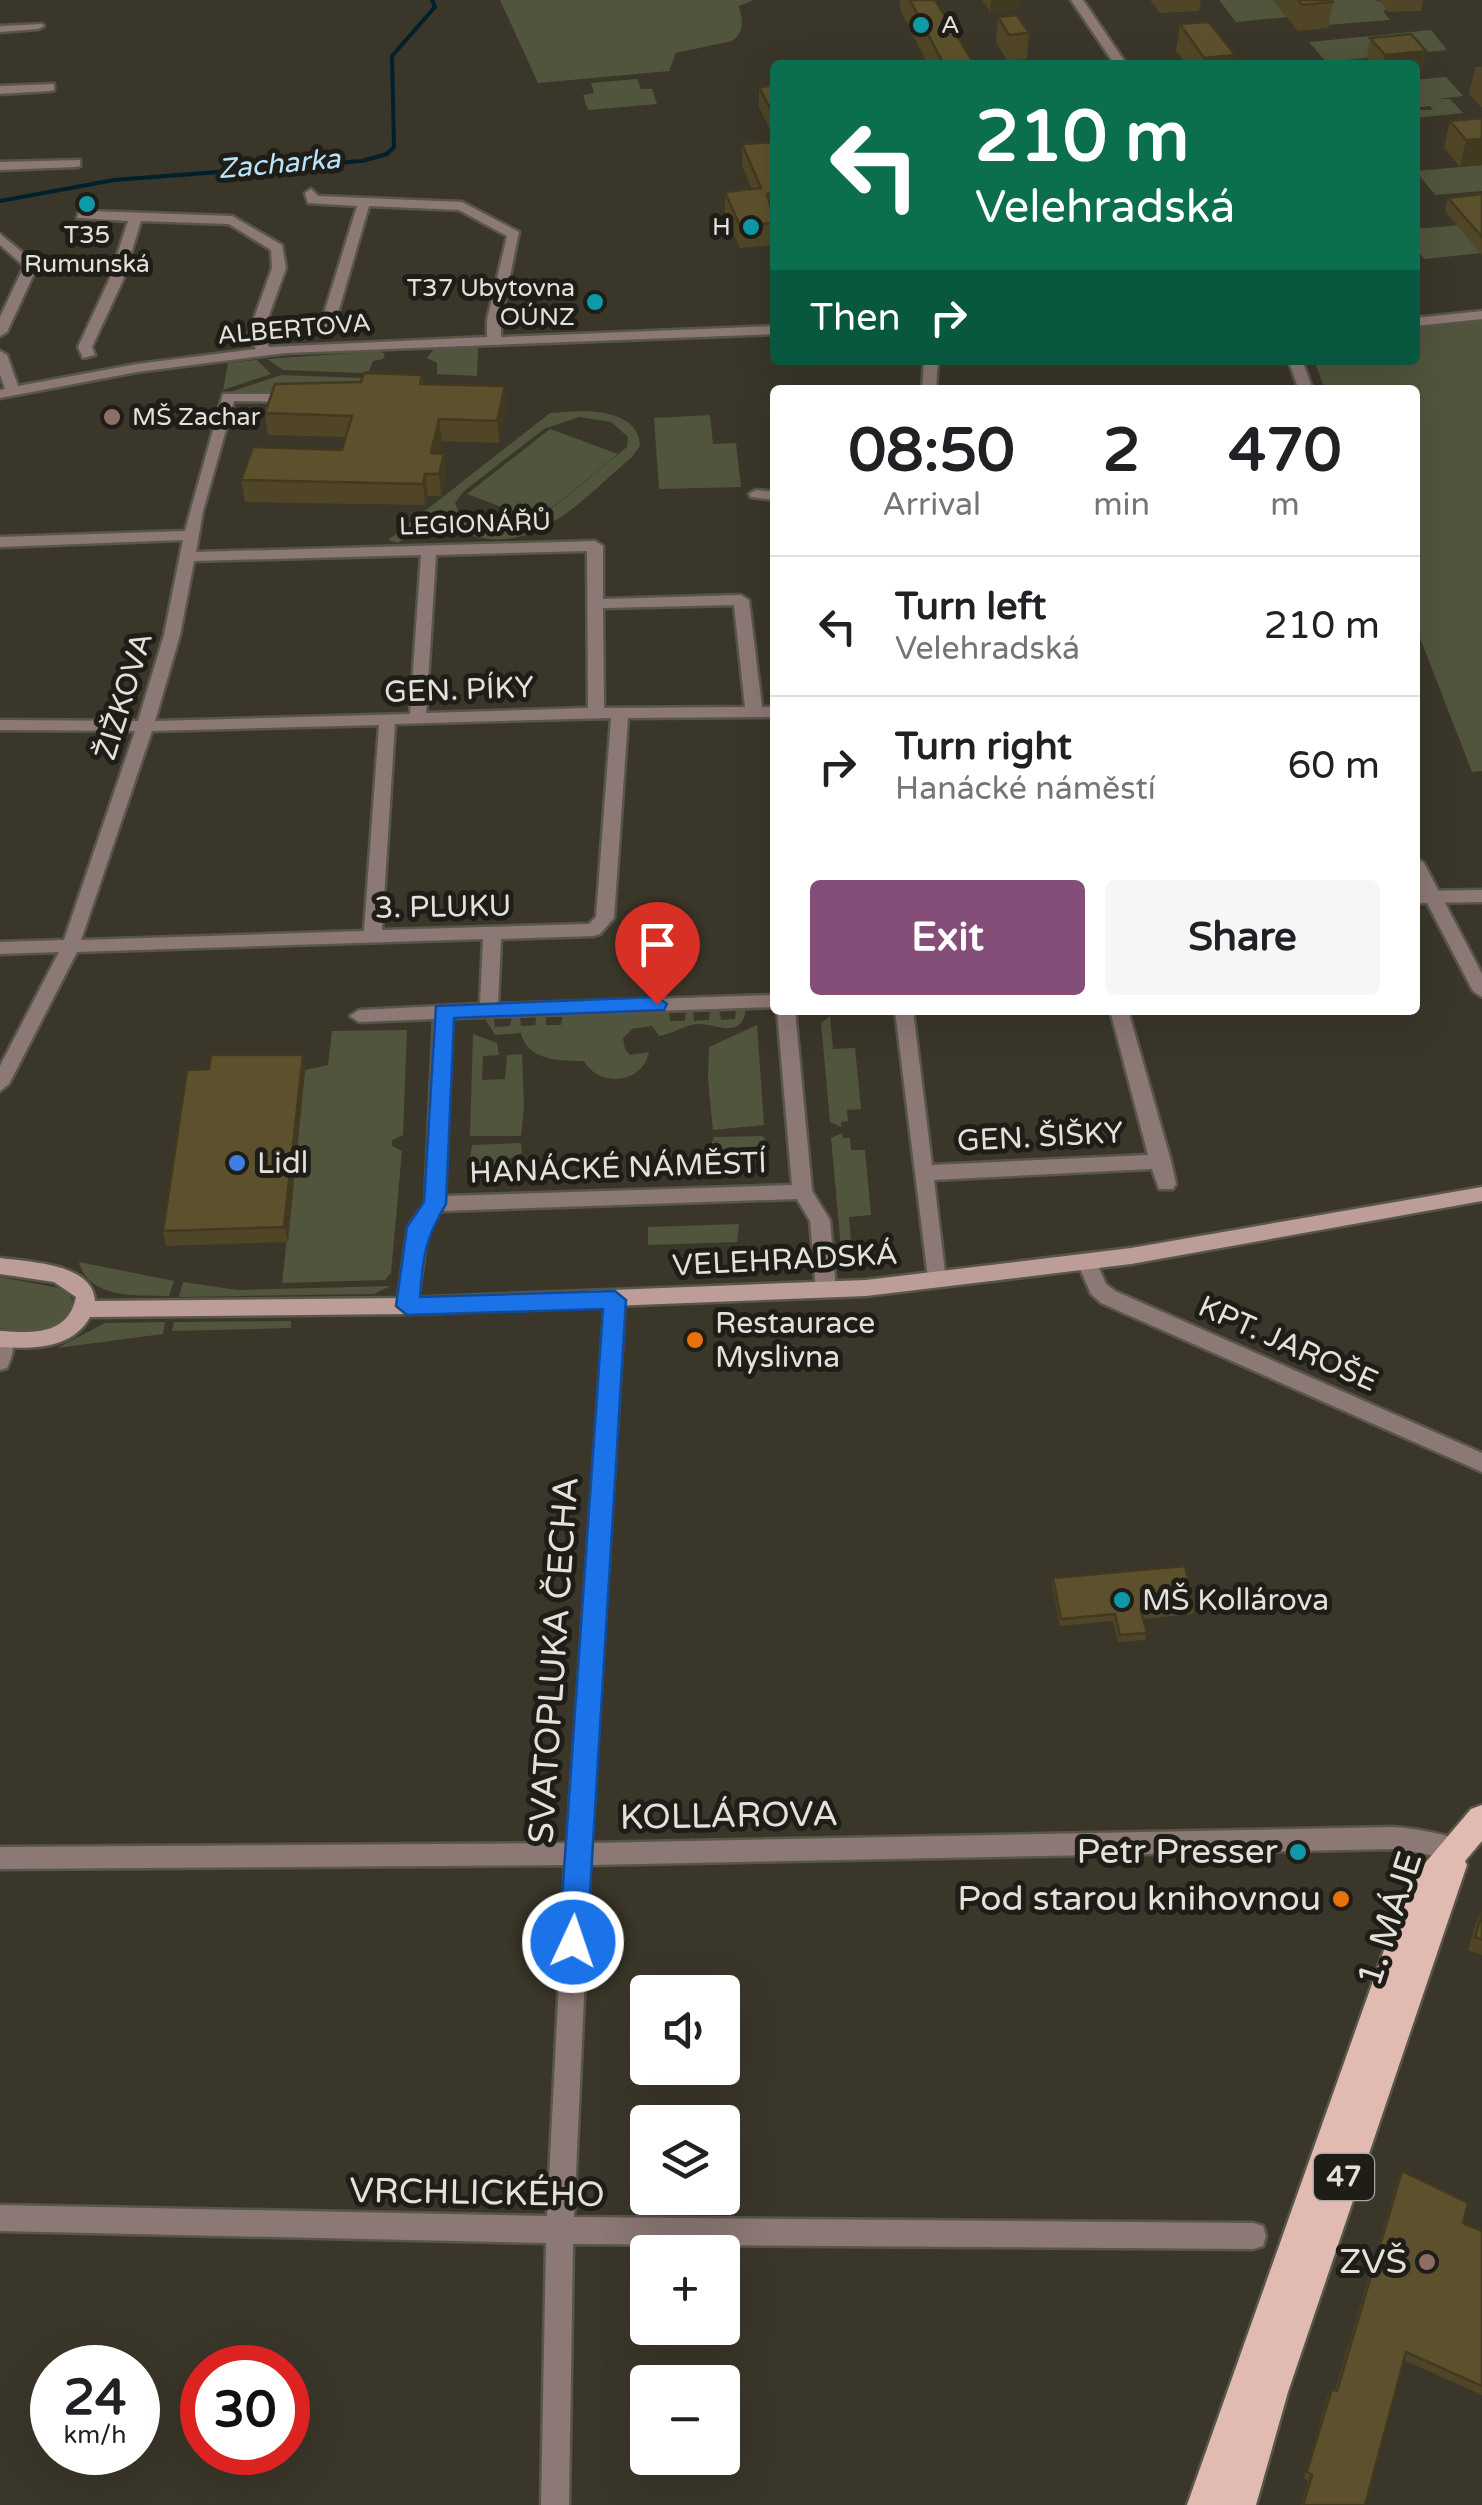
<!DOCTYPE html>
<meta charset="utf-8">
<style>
:root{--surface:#fff;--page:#f6f6f6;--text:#202124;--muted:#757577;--line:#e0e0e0;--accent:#844e78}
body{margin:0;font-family:"Varela Round",sans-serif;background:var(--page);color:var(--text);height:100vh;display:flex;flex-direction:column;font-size:38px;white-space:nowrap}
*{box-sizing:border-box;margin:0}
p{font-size:32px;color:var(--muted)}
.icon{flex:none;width:55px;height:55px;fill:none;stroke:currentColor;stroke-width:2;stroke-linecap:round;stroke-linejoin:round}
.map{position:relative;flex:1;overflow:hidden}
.drawer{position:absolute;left:770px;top:385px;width:650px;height:630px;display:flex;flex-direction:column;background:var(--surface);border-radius:10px;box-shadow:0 10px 40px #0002}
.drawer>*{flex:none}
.banner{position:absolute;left:770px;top:60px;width:650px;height:305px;border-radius:10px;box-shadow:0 10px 40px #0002;background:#0b6e4f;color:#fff;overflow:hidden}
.fabs{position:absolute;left:630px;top:1975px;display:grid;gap:20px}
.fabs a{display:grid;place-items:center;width:110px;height:110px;border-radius:10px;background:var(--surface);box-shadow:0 10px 40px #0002;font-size:50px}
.speed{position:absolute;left:30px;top:2345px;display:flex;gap:20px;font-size:50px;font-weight:700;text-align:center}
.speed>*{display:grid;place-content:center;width:130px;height:130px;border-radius:50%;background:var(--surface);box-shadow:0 10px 40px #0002;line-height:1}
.speed small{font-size:25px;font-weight:400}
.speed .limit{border:15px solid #d22;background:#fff;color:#111}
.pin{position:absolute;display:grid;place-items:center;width:85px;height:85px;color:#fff;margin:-102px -42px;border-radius:50% 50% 50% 0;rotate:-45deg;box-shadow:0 0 10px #0007}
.pin .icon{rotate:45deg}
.me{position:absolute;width:110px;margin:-55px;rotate:3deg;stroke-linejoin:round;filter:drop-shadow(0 0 8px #0008)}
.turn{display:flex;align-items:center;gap:35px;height:210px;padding:0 40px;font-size:45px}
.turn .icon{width:130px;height:130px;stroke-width:2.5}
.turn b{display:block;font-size:70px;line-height:85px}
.then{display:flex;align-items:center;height:95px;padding:0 40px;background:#0003;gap:20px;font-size:38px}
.eta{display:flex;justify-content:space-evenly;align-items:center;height:170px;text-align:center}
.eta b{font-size:60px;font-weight:700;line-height:70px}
.cta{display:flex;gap:20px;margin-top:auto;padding:20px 40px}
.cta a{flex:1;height:115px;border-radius:10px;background:var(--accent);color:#fff;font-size:40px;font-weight:700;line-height:115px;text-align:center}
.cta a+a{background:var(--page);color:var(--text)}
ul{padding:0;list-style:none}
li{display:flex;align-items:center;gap:30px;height:140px;padding:0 40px;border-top:2px solid var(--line)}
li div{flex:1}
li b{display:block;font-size:38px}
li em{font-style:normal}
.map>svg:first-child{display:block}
.green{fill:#51553d;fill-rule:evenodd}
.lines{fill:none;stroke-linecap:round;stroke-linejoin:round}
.stream{stroke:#00202c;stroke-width:4}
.minor-casing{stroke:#585549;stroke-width:5}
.tertiary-casing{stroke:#585549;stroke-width:5}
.secondary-casing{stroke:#585549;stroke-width:5}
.primary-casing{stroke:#585549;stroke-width:5}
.minor{fill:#8c7875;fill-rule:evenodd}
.tertiary{fill:#8c7875;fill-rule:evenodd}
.secondary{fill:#bc9d98;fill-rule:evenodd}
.primary{fill:#e1bab2;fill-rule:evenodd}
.wall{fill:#504627}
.shaded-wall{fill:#413920}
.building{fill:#5d512d;stroke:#413920;stroke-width:2.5}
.route{fill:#1a73e8;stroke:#114b97;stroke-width:2.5}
.culture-dot{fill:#0f9aa8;stroke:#1f1d17;stroke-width:4}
.education-dot{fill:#8d6e63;stroke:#1f1d17;stroke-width:4}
.shop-dot{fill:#3f7fe0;stroke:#1f1d17;stroke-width:4}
.food-dot{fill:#e8710a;stroke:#1f1d17;stroke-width:4}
.labels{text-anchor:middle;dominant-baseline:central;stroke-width:10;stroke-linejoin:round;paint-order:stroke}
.far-poi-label{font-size:25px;fill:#e3e1d9;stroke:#1f1d17;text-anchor:start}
.far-street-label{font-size:25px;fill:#e3e1d9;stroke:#1f1d17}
.far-water-label{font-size:28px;font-style:italic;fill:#bae4f8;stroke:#1f1d17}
.shield{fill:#1f1d17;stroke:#a8a69f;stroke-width:2.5}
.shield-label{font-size:28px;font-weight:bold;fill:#e3e1d9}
.street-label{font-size:30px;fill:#e3e1d9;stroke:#1f1d17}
.poi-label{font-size:30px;fill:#e3e1d9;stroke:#1f1d17;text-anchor:start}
.near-street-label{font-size:35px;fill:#e3e1d9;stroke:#1f1d17}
.near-poi-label{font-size:35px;fill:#e3e1d9;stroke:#1f1d17;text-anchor:end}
</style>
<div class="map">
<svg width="1482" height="2505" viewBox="0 0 1482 2505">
<rect width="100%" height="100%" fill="#3a3629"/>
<g class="green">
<path d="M500,0h254l-15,6c3,15 7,24 -7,35l-56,12 -7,18 -131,12z"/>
<polygon points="1219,0 1273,0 1287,17 1236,22"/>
<polygon points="1307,0 1374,0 1384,3 1387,10 1383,11 1390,20 1327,25"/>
<polygon points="1431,30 1447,50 1326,62 1309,42"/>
<polygon points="1446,77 1463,96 1438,99 1450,99 1463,113 1415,118 1415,110 1433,110 1430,106 1415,108 1415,80"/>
<polygon points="637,79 641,89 652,89 657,104 588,110 583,95 594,93 591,83"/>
<polygon points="1482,165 1482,191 1435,195 1416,171"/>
<polygon points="1462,225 1482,253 1424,259 1415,246 1415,229"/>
<polygon points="1482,319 1482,771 1472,772 1415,625 1415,390 1325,390 1314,360 1415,360 1415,327"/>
<polygon points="478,347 477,376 437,374 437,363 427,358 434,349"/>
<polygon points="379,351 385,354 383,359 373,361 369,371 361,373 283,370 267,359"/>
<polygon points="257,360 271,374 223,390 228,363"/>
<polygon points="281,375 361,378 369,380 320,398 221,395"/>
<path d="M578,411c25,0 61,4 62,35l-8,11c-44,37 -92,95 -155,80 -17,-4 -29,-12 -35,-28l-44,34 -10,-3 162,-127zM579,417l32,5 17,15 -1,10 -99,81 -36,4 -30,-11 -7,-18 9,-12 80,-62z"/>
<polygon points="710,415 713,444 736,443 741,487 659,489 654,418"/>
<polygon points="550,429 618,454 537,520 467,494"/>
<path d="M736,1009h10c-5,35 -35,10 -55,16 -11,3 -20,9 -32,11l-7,-10 -20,3 -9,9 2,11 5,6 19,-3c-6,32 -50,36 -65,9 -23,0 -57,0 -63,-28l-26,2 -11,-18h10l1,10 15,-1 2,-10h8l1,10 14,-1 2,-10 9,1v9h15l2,-11 106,-3 1,10h15l1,-10h7l1,10 15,-1 1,-10h9l2,10 14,-1z"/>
<polygon points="830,1016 833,1049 855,1048 861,1109 847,1110 848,1121 841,1122 841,1127 830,1122 821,1023"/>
<polygon points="757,1025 764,1125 713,1130 708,1080 709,1047"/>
<polygon points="407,1030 403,1135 392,1140 392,1146 402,1151 391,1273 385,1280 282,1283 305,1070 328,1065 332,1031"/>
<polygon points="473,1034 497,1043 499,1055 483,1056 482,1080 505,1079 507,1055 522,1054 524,1107 521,1136 470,1136"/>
<polygon points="842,1133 843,1138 850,1138 851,1150 865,1150 871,1215 849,1217 852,1254 841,1248 831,1138"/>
<polygon points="762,1136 765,1139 767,1169 711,1145 714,1137"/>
<polygon points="521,1143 522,1153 467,1179 472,1145"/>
<polygon points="739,1224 737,1242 648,1245 648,1227"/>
<path d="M79,1262l95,19 -5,15c-31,-1 -80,4 -90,-34z"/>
<path d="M0,1277l64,12c7,7 11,13 6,22 -11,27 -48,19 -70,17z"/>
<polygon points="183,1282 238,1290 390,1286 374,1294 179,1297"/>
<polygon points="291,1321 291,1328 172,1331 174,1322"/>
<polygon points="165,1322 163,1334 57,1348 105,1323"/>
</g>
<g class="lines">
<polyline class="stream" points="0,201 114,180 362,161 387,154 394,147 392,56 435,7 432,0"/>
<defs>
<g id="minor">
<polygon points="42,24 44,26 38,29 0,32 0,26"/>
<polygon points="54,84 54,90 50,91 0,94 0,86"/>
<polygon points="80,160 80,166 76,167 0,170 0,162"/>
<polygon points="311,189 318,196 462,202 519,232 501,320 501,337 775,326 775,334 286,353 137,372 0,398 0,390 5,389 0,374 0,351 7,355 18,386 137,364 256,349 248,335 272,268 271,250 229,224 141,221 123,280 92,347 95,355 83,358 78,347 109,280 128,221 77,218 80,207 86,203 92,207 90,211 232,216 282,245 286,268 262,335 269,347 487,337 487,320 507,236 459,210 369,206 333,330 321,333 319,330 357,206 308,203 305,193"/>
<polygon points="0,234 38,265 7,332 0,336 0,317 24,266 0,245"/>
<polygon points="1482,311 1482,319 1415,326 1415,318"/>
<polygon points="924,360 938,360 936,390 922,390"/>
<path d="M223,394h70l7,4 -7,4 -59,-1 -31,110 -7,41 399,-11 8,5v53l138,-4 8,5 13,107h13v10l-147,1 -14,200 -14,16 -6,2 -93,3 -3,65 277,-9v12l-323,11 -7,178 347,-11 -15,-175h18l17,181 18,29 6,70 -3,5h-14l-3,-5 -6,-69 -13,-22 -356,12 -13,18 -11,77 -3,6h-14l-3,-6 11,-79 17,-24 9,-184 -75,3 -9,-6 9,-6 121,-6 3,-65 -406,13 -68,132 -9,7v-25l59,-114 -59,2v-12l64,-2 71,-209 -135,-1v-10l138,1 26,-86 19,-95 -183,7v-10l185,-6zM587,551l1,157 -162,5 10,-158zM421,555l-11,159 -255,7 25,-86 14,-74zM734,605l11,102 -141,1 -1,-100zM611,718l-15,199 -7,7 -207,6 13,-206zM379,725l-15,206 -283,9 71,-209z"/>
<polygon points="756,490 775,492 775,500 751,497 749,494"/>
<polygon points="1482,890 1482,902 1415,903 1415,891"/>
<polygon points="895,1010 913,1010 932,1165 1148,1155 1110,1010 1128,1010 1171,1161 1176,1184 1173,1189 1159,1189 1152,1169 934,1180 946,1281 943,1286 929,1286"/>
<polygon points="1087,1254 1094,1257 1106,1284 1115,1291 1482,1453 1482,1472 1101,1303 1091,1294 1077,1262 1080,1257"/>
<path d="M615,1292l7,2 3,6 -34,543 802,-16c26,2 48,6 73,15l3,8 -3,8c-11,4 -55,-8 -73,-9l-803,16 -16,352 679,6 10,3 3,10 -3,10 -10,3 -680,-5 -4,261h-28l5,-262 -546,-12v-26l547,11 18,-351 -565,4v-22l567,-4 38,-543 3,-6z"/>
<path d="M4,1331l7,2c5,10 1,25 -4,35l-7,2v-38z"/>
</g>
<g id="tertiary">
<polygon points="1071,0 1083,0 1127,65 1115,65"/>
<polygon points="1288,360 1302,360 1313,390 1299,390"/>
<polygon points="1415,857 1424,863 1482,974 1482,997 1473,991 1415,880"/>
</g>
<path id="secondary" d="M1482,1187v14l-351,63 -265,32 -459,18 -317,3c-18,32 -56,32 -90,30v-16c32,2 68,5 76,-34l-22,-15 -54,-8v-16c28,4 93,5 95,43l312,-3 459,-18 265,-32z"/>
<polygon id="primary" points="1482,1805 1482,1841 1465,1861 1467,1865 1288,2392 1256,2505 1187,2505 1394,1922 1420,1869 1471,1809"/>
</defs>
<use href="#minor" class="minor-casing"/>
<use href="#tertiary" class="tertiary-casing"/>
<use href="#secondary" class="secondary-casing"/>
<use href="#primary" class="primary-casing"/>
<use href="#minor" class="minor"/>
<use href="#tertiary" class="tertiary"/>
<use href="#secondary" class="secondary"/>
<use href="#primary" class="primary"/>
</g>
<g class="wall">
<polygon points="900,0 935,0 975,65 927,63 900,9"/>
<polygon points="982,0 1019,0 1018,10 990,12"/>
<polygon points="1150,0 1201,0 1199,11 1160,13"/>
<polygon points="1273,0 1331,0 1333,2 1328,28 1298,31"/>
<polygon points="1379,0 1423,0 1421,11 1389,12"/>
<polygon points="998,17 1029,33 1027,59 1007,61 996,42"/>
<polygon points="1180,24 1235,55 1233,65 1187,65 1176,51"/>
<polygon points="1411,34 1426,51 1422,71 1415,71 1415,65 1373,65 1367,57 1370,38"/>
<polygon points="1475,67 1482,67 1482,108 1469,94"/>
<polygon points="775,85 775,136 773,136 759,107 759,87"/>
<polygon points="1482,118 1482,165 1460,167 1444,148 1450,121"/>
<polygon points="742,144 775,145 775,216 773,216 775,222 775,245 740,248 725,214 725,192 752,189 742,166"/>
<polygon points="1482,195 1482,255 1445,211 1448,198"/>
<polygon points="422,375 423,384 507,408 499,443 442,441 438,454 444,454 446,476 441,496 428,496 425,505 245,502 241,480 342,450 346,437 268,435 265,413 361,382"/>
<polygon points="1415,907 1421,920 1417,935 1415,935"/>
<polygon points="303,1055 305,1070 288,1242 166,1246 163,1231 209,1069"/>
<polygon points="1053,1578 1195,1608 1193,1614 1143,1619 1147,1633 1145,1640 1118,1642 1113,1621 1060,1626 1052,1585"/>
<polygon points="1482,1911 1482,1955 1468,1950 1477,1920"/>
<polygon points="1402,2171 1463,2223 1482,2231 1482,2395 1404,2360 1365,2505 1301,2505 1308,2481 1304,2478 1328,2395 1332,2389 1335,2390 1398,2179"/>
</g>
<g class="shaded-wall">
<polygon points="991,0 1019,0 1018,10 990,12"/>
<polygon points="1426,51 1422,71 1415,71 1415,65 1383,65 1385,55"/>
<polygon points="1235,55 1233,65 1203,65 1204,58"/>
<polygon points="1482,139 1482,165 1460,167 1466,140"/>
<polygon points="505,386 507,408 499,443 497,421"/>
<polygon points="439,419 442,441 433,475 431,453"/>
<polygon points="444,454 446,476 441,496 439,474"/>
<polygon points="425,474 428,496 425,505 423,484"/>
<polygon points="303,1055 305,1070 288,1242 284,1227"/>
</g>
<g class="building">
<polygon points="910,0 935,0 975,65 912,65 942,61"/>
<polygon points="1298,0 1331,0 1333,2 1302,5"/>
<polygon points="1017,15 1029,33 1009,35 998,17"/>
<polygon points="1209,22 1235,55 1204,58 1180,24"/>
<polygon points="1411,34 1426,51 1385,55 1370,38"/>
<polygon points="775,85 775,116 774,116 759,87"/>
<polygon points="1482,118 1482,139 1466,140 1450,121"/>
<polygon points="773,142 775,145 775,193 767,194 775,223 740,226 725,192 761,188 742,144"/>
<polygon points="1482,194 1482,237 1448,198"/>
<polygon points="364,373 422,375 420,384 505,386 497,421 439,419 431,453 444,454 439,474 425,474 423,484 241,480 253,447 342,450 352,416 265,413 275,384 361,382"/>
<polygon points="1415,907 1421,920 1415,921"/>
<polygon points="211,1055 303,1055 284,1227 163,1231 187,1070 209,1069"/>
<polygon points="1185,1566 1195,1608 1141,1612 1147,1633 1120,1635 1115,1614 1061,1619 1053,1578"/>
<polygon points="1482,1913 1482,1940 1475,1937"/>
<polygon points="1402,2171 1468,2203 1463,2223 1482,2231 1482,2386 1406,2352 1365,2505 1303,2505 1312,2475 1307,2472 1314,2448 1332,2389 1337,2391"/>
</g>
<path class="route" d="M657,997l10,7 -3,6 -210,8 -8,186c-21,35 -23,52 -26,93l195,-6 11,9 -39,642 -4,10 -10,3 -10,-3 -4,-10 44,-633 -196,6 -11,-9 11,-79 17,-25 12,-196z"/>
<g class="culture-dot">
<circle cx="921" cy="25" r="10"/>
<circle cx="87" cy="204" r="10"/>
<circle cx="751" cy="227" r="10"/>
<circle cx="595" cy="302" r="10"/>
<circle cx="1122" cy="1600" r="10"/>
<circle cx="1298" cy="1852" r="10"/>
</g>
<g class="education-dot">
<circle cx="112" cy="417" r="10"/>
<circle cx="1427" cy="2262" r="10"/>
</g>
<circle class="shop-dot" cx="237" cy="1163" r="10"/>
<g class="food-dot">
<circle cx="695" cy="1340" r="10"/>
<circle cx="1341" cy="1899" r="10"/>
</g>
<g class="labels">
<g class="far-poi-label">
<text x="941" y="25">A</text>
<text x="731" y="227" text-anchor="end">H</text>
<text x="87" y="235" text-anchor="middle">T35<tspan x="87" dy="29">Rumunská</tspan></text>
<text x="575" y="288" text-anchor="end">T37 Ubytovna<tspan x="575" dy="29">OÚNZ</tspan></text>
<text x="132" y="417">MŠ Zachar</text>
</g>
<g class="far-street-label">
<text transform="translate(294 329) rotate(-5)">ALBERTOVA</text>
<text transform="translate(475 524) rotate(-2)">LEGIONÁŘŮ</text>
</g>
<g class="far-water-label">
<text transform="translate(279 164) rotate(-5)">Zacharka</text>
</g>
<rect class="shield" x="1314" y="2154" width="60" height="46" rx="8"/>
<g class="shield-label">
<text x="1344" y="2177">47</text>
</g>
<g class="street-label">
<text transform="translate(459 690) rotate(-2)">GEN. PÍKY</text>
<text transform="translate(124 696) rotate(-73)">ŽIŽKOVA</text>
<text transform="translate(443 907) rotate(-1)">3. PLUKU</text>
<text transform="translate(1040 1137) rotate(-3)">GEN. ŠIŠKY</text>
<text transform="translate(618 1168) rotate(-2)">HANÁCKÉ NÁMĚSTÍ</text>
<text transform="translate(785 1260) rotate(-3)">VELEHRADSKÁ</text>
<text transform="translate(1288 1344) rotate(24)">KPT. JAROŠE</text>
</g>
<g class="poi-label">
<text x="257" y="1163">Lidl</text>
<text x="715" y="1323">Restaurace<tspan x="715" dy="34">Myslivna</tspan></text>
<text x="1142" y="1600">MŠ Kollárova</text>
</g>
<g class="near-street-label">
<text transform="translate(554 1660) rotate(-86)">SVATOPLUKA ČECHA</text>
<text transform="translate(729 1816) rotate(-1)">KOLLÁROVA</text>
<text transform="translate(1390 1919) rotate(-72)">1. MÁJE</text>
<text transform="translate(477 2193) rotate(1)">VRCHLICKÉHO</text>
</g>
<g class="near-poi-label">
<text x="1278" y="1852">Petr Presser</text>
<text x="1321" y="1899">Pod starou knihovnou</text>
<text x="1407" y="2262">ZVŠ</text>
</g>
</g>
</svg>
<div class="fabs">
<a><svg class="icon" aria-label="sound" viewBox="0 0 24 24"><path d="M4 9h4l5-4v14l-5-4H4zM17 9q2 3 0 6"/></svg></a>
<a><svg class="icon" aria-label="layers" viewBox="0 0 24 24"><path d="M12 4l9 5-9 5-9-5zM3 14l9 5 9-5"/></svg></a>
<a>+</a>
<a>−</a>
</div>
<div class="speed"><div>24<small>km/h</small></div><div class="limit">30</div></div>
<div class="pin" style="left:657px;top:1004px;background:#d93025"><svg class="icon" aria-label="arrive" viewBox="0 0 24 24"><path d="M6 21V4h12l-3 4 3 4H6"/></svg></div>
<svg class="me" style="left:573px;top:1942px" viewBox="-20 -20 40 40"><circle r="17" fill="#1a73e8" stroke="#fff" stroke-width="3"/><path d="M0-11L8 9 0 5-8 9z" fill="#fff"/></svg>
<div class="banner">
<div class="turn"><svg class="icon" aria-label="left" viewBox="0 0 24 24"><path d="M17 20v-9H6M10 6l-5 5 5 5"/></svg><div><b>210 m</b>Velehradská</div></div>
<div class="then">Then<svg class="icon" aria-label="right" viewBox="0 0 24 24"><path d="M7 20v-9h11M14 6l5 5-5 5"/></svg></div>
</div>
<section class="drawer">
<div class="eta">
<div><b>08:50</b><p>Arrival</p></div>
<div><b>2</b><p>min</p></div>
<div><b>470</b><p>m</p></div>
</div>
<ul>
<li><svg class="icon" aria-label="left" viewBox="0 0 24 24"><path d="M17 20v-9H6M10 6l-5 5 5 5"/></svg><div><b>Turn left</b><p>Velehradská</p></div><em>210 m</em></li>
<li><svg class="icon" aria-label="right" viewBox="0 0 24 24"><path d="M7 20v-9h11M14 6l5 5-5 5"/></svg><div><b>Turn right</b><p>Hanácké náměstí</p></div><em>60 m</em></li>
</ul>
<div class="cta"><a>Exit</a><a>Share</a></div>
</section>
</div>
